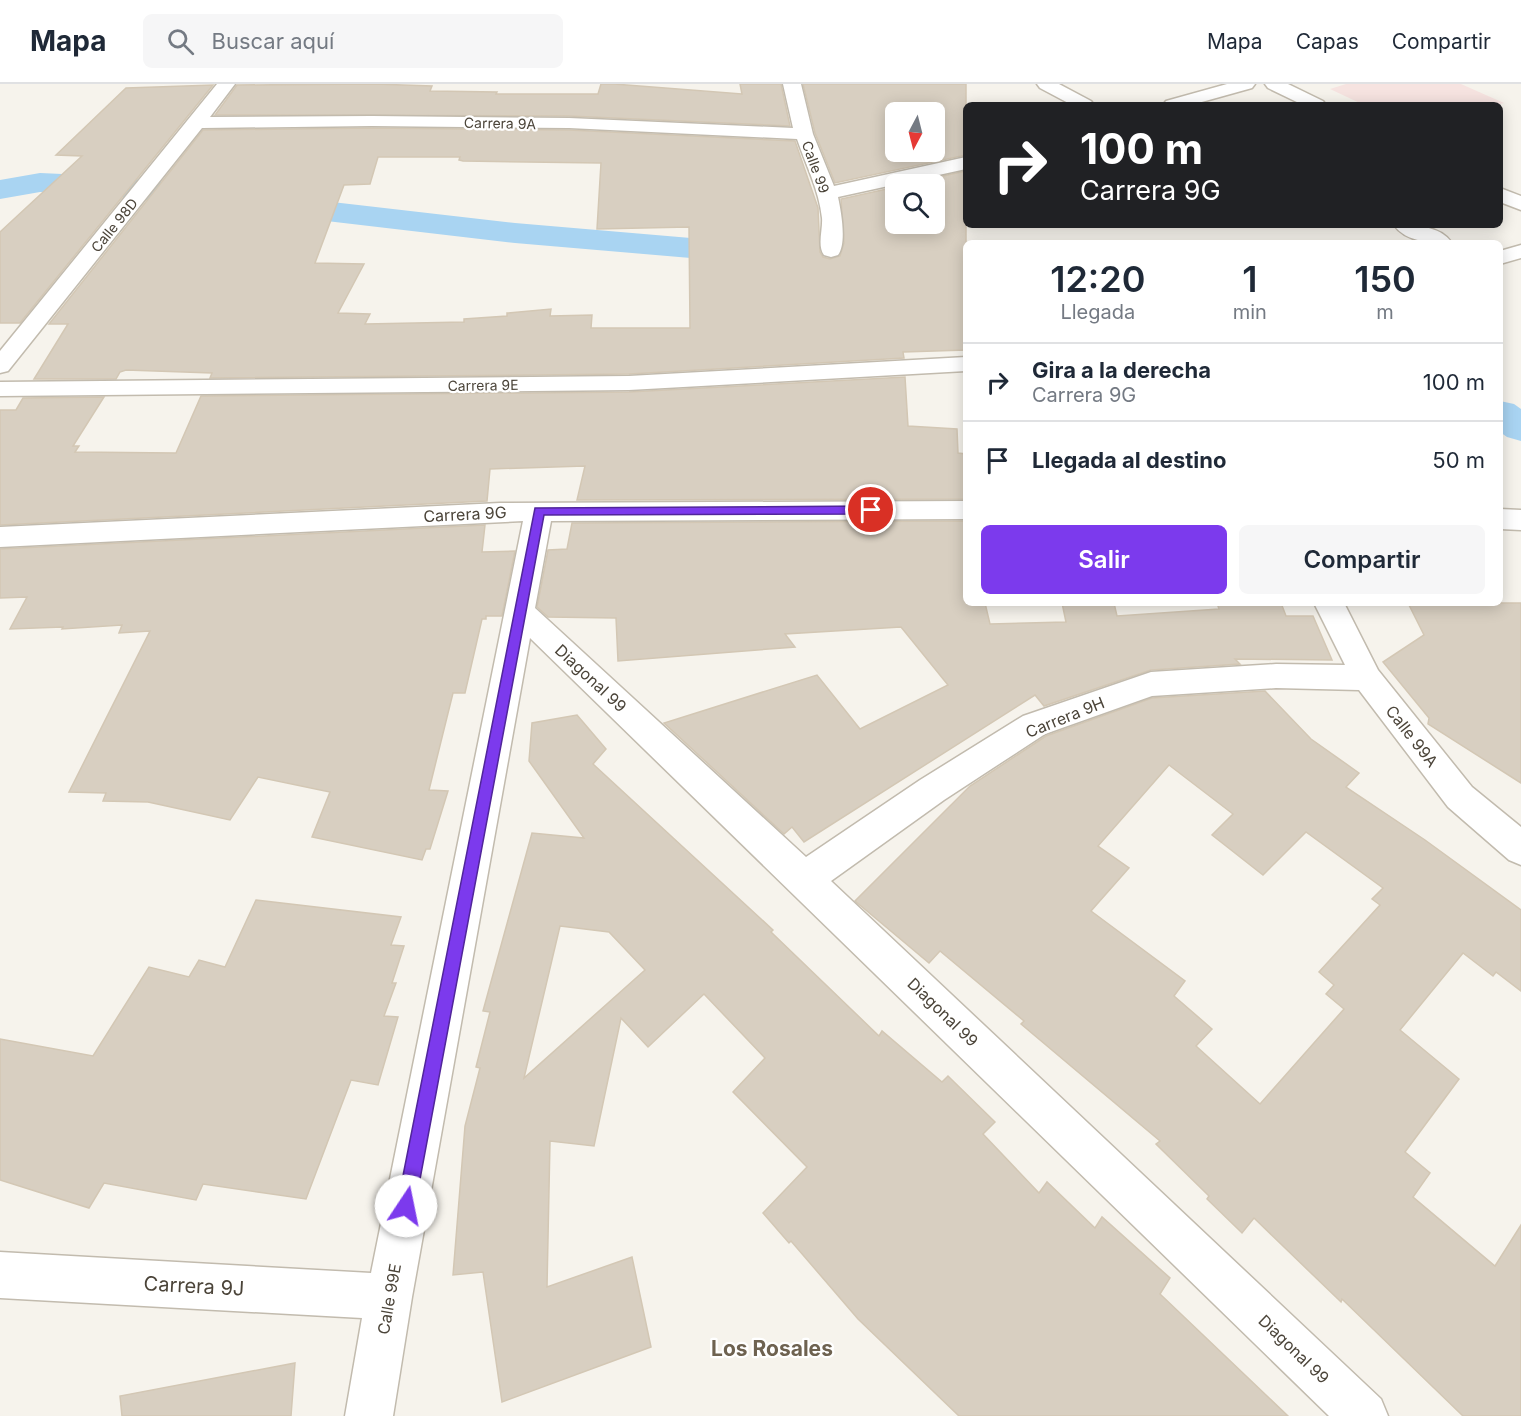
<!DOCTYPE html>
<html lang="es">
<meta charset="utf-8">
<style>
:root{--surface:#fff;--page:#f6f6f7;--text:#1f2937;--muted:#747a83;--line:#e0e1e3;--accent:#7c3aed}
body{margin:0;font-family:Inter,sans-serif;background:var(--page);color:var(--text);height:100vh;display:flex;flex-direction:column;font-size:22px;white-space:nowrap}
*{box-sizing:border-box;margin:0}
p{font-size:20px;color:var(--muted)}
.icon{flex:none;width:33px;height:33px;fill:none;stroke:currentColor;stroke-width:2;stroke-linecap:round;stroke-linejoin:round}
.map{position:relative;flex:1;overflow:hidden}
.side{position:absolute;left:963px;top:156px;width:540px;height:366px;display:flex;flex-direction:column;background:var(--surface);border-radius:9px;box-shadow:0 3px 15px #0003}
.side>*{flex:none}
.banner{position:absolute;left:963px;top:18px;width:540px;height:126px;border-radius:9px;box-shadow:0 3px 15px #0003;background:#202124;color:#fff;overflow:hidden}
.needle{width:39px;rotate:187deg}
.controls{position:absolute;left:885px;top:18px;display:grid;gap:12px}
.controls a{display:grid;place-items:center;width:60px;height:60px;border-radius:9px;background:var(--surface);box-shadow:0 3px 15px #0003;font-size:30px}
.pin{position:absolute;display:grid;place-items:center;width:51px;height:51px;color:#fff;margin:-26px;border:3px solid #fff;border-radius:50%;box-shadow:0 2px 6px #0007}
.me{position:absolute;width:66px;margin:-33px;rotate:11deg;stroke-linejoin:round;filter:drop-shadow(0 0 4px #0008)}
.turn{display:flex;align-items:center;gap:21px;height:126px;padding:0 18px;font-size:27px}
.turn .icon{width:78px;height:78px;stroke-width:2.5}
.turn b{display:block;font-size:42px;line-height:51px}
.eta{display:flex;justify-content:space-evenly;align-items:center;height:102px;text-align:center}
.eta b{font-size:36px;font-weight:600;line-height:42px}
.primary-button{display:flex;gap:12px;margin-top:auto;padding:12px 18px}
.primary-button a{flex:1;height:69px;border-radius:9px;background:var(--accent);color:#fff;font-size:24px;font-weight:600;line-height:69px;text-align:center}
.primary-button a+a{background:var(--page);color:var(--text)}
ul{padding:0;list-style:none}
li{display:flex;align-items:center;gap:18px;height:78px;padding:0 18px;border-top:2px solid var(--line)}
li div{flex:1}
li b{display:block;font-size:22px}
li em{font-style:normal}
header{display:flex;align-items:center;gap:36px;box-sizing:border-box;height:84px;padding:0 30px;background:var(--surface);border-bottom:2px solid var(--line)}
header strong{font-size:28px}
nav{display:flex;gap:33px;margin-inline-start:auto;font-size:21px}
.search{width:420px;height:54px;background:var(--page);display:flex;align-items:center;gap:15px;box-sizing:border-box;padding:0 21px;border-radius:9px;color:var(--muted);font-size:22px}
.map>svg:first-child{display:block}
.medical{fill:#f6e3e0}
.lines{fill:none;stroke-linecap:round;stroke-linejoin:round}
.canal{fill:#a9d4f2;fill-rule:evenodd}
.building{fill:#d8cfc1;stroke:#d3c7b4;stroke-width:1.5;fill-rule:evenodd}
.minor-casing{stroke:#c2bbae;stroke-width:3}
.minor{fill:#fff;fill-rule:evenodd}
.route{fill:#7c3aed;stroke:#51269a;stroke-width:1.5}
.labels{text-anchor:middle;dominant-baseline:central;stroke-width:4.5;stroke-linejoin:round;paint-order:stroke}
.far-street-label{font-size:14px;fill:#4b4439;stroke:#fff}
.street-label{font-size:16px;fill:#4b4439;stroke:#fff}
.near-street-label{font-size:20px;fill:#4b4439;stroke:#fff}
.near-neighbourhood-label{font-size:21px;font-weight:bold;fill:#6e6250;stroke:#fff}
</style>
<header>
<strong>Mapa</strong>
<div class="search"><svg class="icon" aria-label="search" viewBox="0 0 24 24"><circle cx="10" cy="10" r="6"/><path d="M15 15l6 6"/></svg>Buscar aquí</div>
<nav><a>Mapa</a><a>Capas</a><a>Compartir</a></nav>
</header>
<div class="map">
<svg width="1521" height="1332" viewBox="0 0 1521 1332">
<rect width="100%" height="100%" fill="#f6f3ec"/>
<polygon class="medical" points="1346,0 1461,0 1504,19 1497,21 1364,21 1330,5"/>
<g class="lines">
<g class="canal">
<polygon points="40,89 107,92 515,139 761,160 773,163 778,170 773,177 761,180 515,159 79,108 40,108 0,115 0,96"/>
<polygon points="1500,317 1514,320 1521,325 1521,357 1507,353 1500,348"/>
</g>
</g>
<g class="building">
<polygon points="374,0 432,2 430,7 497,8 496,10 598,10 601,0 614,0 742,10 740,0 781,0 790,42 569,32 215,31 237,1"/>
<path d="M803,0h163v71l-131,28 -20,-50zM896,28h38v40h-38z"/>
<polygon points="213,1 20,239 0,239 0,148 82,72 56,71 126,4"/>
<path d="M372,44l197,2 226,11 23,67 2,44 3,5 7,2 10,-3 4,-13 -3,-44 55,-12v37h38v-40h-28l60,-13v179l-63,2 1,6 -275,16 -419,4 2,-5 -86,-3 -6,2 -4,7h-82l34,-55h-19l154,-194zM378,73h82l-1,3 4,1 138,2 -4,66 92,-2 1,101h-99l1,-13 -42,1 1,-7 -44,4v3l-43,3v3l-99,2 5,-10 -32,-1 26,-49 -49,-1 29,-78 26,-1z"/>
<polygon points="905,293 908,342 957,345 958,369 966,370 966,415 577,416 585,382 490,385 487,417 0,441 0,326 16,326 23,314 104,313 73,362 79,362 75,368 176,369 201,312 629,308"/>
<polygon points="966,437 966,519 985,519 990,540 1066,538 1062,519 1114,519 1117,532 1219,525 1217,519 1281,519 1286,532 1313,532 1332,576 1235,575 1240,580 1151,586 1044,622 1035,611 804,758 792,743 784,750 664,639 817,591 860,645 948,601 901,543 785,550 795,563 618,577 616,534 548,533 537,523 548,466 567,465 572,439"/>
<polygon points="485,441 482,468 515,467 502,532 486,532 486,535 482,535 465,609 453,609 429,706 448,707 430,765 426,765 422,776 312,753 330,708 258,693 230,736 148,718 103,717 106,709 69,708 150,547 119,549 122,541 62,545 63,543 10,545 27,513 0,514 0,465"/>
<polygon points="1408,519 1521,519 1521,699 1428,640 1429,634 1383,578 1424,551"/>
<path d="M1265,607l46,48 48,34 -13,14 79,53 96,70v81l-25,-19 -3,4 -30,-23 -63,77 59,49 -54,73 25,21 -17,24 82,69 26,-41v191h-58l-121,-117 -1,3 -87,-84 -12,15 -35,-34 2,-3 -53,-52 4,-3 -139,-117 3,-3 -84,-70 -11,12 -74,-62 115,-115 76,-50 106,-38zM1169,681l64,49 -21,21 51,40 43,-43 77,56 -11,11 8,6 -61,67 15,13 -8,9 18,15 -84,95 -64,-58 16,-17 -38,-33 11,-15 -94,-70 38,-43 -31,-22z"/>
<path d="M577,631l29,34 -13,15 180,166 -2,2 108,104 3,-5 60,51 6,-6 47,46 -12,12 56,59 8,-11 48,46 7,-11 68,61 -10,16 128,122h-329l-101,-97 -67,-78 -2,2 -26,-30 44,-46 -74,-75 32,-34 -61,-64 -56,53 -27,-29 -27,128 -44,-5 -3,146 85,-30 19,90 -149,55 -19,-130 -30,3 12,-149 15,-58 -4,-1 14,-55 -7,-1 49,-178 52,5 -55,-77 3,-38zM560,842l49,6 36,38 -121,108z"/>
<polygon points="256,816 401,833 391,861 404,862 392,899 396,899 384,932 398,933 378,1001 351,996 306,1115 203,1100 196,1116 104,1099 89,1124 0,1096 0,955 93,972 149,883 189,893 199,876 225,883"/>
<polygon points="295,1279 291,1332 122,1332 120,1312"/>
</g>
<g class="lines">
<defs>
<g id="minor">
<path d="M217,0h18l-25,33 162,-1 197,2 224,10 -10,-44h18l12,50 21,52 132,-29v12l-128,28c3,14 9,46 0,58l-7,2 -7,-2c-7,-9 -1,-26 -2,-37 -3,-28 -16,-53 -25,-79l-228,-11 -197,-2 -170,2 -194,243 -8,2v-22z"/>
<polygon points="1037,0 1059,0 1091,17 1094,21 1072,21 1040,4"/>
<polygon points="1227,0 1255,0 1252,4 1191,21 1163,21 1166,17"/>
<polygon points="1265,0 1288,0 1323,17 1326,21 1303,21 1268,4"/>
<polygon points="1500,104 1521,112 1521,126 1500,118"/>
<path d="M1394,141c19,0 46,0 58,18 -18,0 -46,0 -58,-18z"/>
<polygon points="1521,161 1521,174 1500,180 1500,167"/>
<polygon points="966,273 966,287 629,306 0,312 0,298 629,292"/>
<polygon points="966,417 966,435 551,437 535,524 806,773 920,696 1023,632 1151,588 1276,580 1345,581 1314,519 1344,519 1378,586 1472,703 1521,743 1521,781 1509,776 1448,723 1359,606 1276,604 1152,612 1045,650 944,716 831,797 1381,1315 1388,1332 1329,1332 530,554 412,1213 393,1332 345,1332 362,1234 0,1214 0,1168 371,1189 523,437 0,463 0,443 500,419"/>
<polygon points="1500,425 1521,426 1521,446 1500,445"/>
</g>
</defs>
<use href="#minor" class="minor-casing"/>
<use href="#minor" class="minor"/>
</g>
<polygon class="route" points="871,422 877,426 871,430 544,431 415,1122 412,1128 406,1131 400,1128 397,1122 535,424"/>
<g class="labels">
<g class="far-street-label">
<text transform="translate(500 39) rotate(1)">Carrera 9A</text>
<text transform="translate(816 83) rotate(70)">Calle 99</text>
<text transform="translate(114 141) rotate(-51)">Calle 98D</text>
<text transform="translate(483 301) rotate(-1)">Carrera 9E</text>
</g>
<g class="street-label">
<text transform="translate(465 430) rotate(-3)">Carrera 9G</text>
<text transform="translate(591 594) rotate(43)">Diagonal 99</text>
<text transform="translate(1065 633) rotate(-22)">Carrera 9H</text>
<text transform="translate(1412 652) rotate(52)">Calle 99A</text>
<text transform="translate(943 928) rotate(44)">Diagonal 99</text>
<text transform="translate(389 1215) rotate(-80)">Calle 99E</text>
<text transform="translate(1294 1265) rotate(44)">Diagonal 99</text>
</g>
<g class="near-street-label">
<text transform="translate(194 1202) rotate(3)">Carrera 9J</text>
</g>
<g class="near-neighbourhood-label">
<text x="772" y="1264">Los Rosales</text>
</g>
</g>
</svg>
<div class="controls">
<a><svg class="needle" viewBox="-14 -14 28 28"><path d="M0-13l5 13h-10z" fill="#e53935"/><path d="M0 13l5-13h-10z" fill="#747a83"/></svg></a>
<a><svg class="icon" aria-label="search" viewBox="0 0 24 24"><circle cx="10" cy="10" r="6"/><path d="M15 15l6 6"/></svg></a>
</div>
<div class="pin" style="left:871px;top:426px;background:#d93025"><svg class="icon" aria-label="arrive" viewBox="0 0 24 24"><path d="M6 21V4h12l-3 4 3 4H6"/></svg></div>
<svg class="me" style="left:406px;top:1122px" viewBox="-20 -20 40 40"><circle r="19" fill="#fff"/><path d="M0-13L10 11 0 6-10 11z" fill="#7c3aed"/></svg>
<div class="banner">
<div class="turn"><svg class="icon" aria-label="right" viewBox="0 0 24 24"><path d="M7 20v-9h11M14 6l5 5-5 5"/></svg><div><b>100 m</b>Carrera 9G</div></div>
</div>
<section class="side">
<div class="eta">
<div><b>12:20</b><p>Llegada</p></div>
<div><b>1</b><p>min</p></div>
<div><b>150</b><p>m</p></div>
</div>
<ul>
<li><svg class="icon" aria-label="right" viewBox="0 0 24 24"><path d="M7 20v-9h11M14 6l5 5-5 5"/></svg><div><b>Gira a la derecha</b><p>Carrera 9G</p></div><em>100 m</em></li>
<li><svg class="icon" aria-label="arrive" viewBox="0 0 24 24"><path d="M6 21V4h12l-3 4 3 4H6"/></svg><div><b>Llegada al destino</b></div><em>50 m</em></li>
</ul>
<div class="primary-button"><a>Salir</a><a>Compartir</a></div>
</section>
</div>
